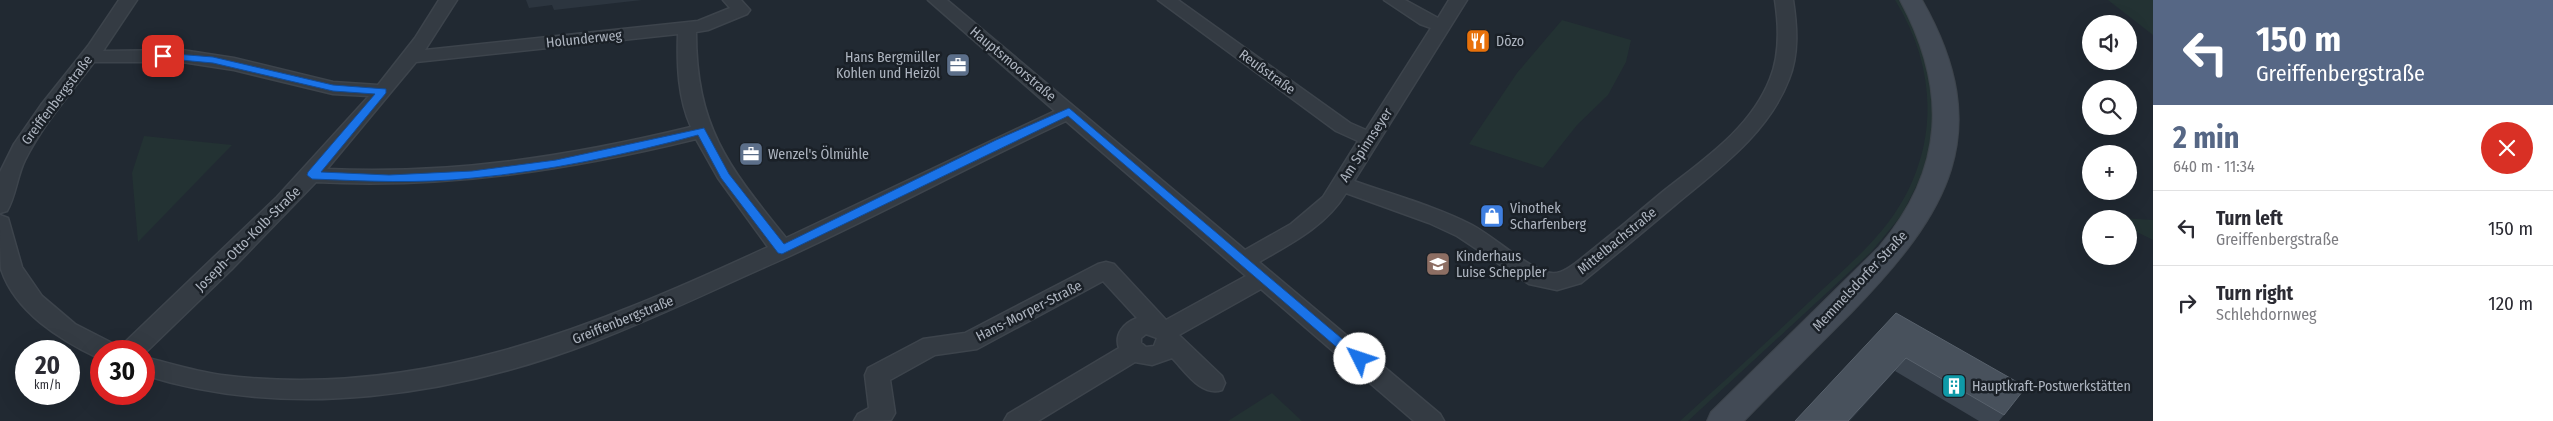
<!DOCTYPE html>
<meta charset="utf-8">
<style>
:root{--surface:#fff;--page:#f7f7f7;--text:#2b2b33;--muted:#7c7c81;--line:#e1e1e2;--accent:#566785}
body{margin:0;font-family:"Fira Sans Condensed",sans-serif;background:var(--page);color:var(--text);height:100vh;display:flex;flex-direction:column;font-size:19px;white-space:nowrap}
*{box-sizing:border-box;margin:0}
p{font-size:16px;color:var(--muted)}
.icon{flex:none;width:28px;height:28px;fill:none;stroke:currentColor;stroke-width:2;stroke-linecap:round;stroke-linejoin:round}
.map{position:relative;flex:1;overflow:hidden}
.drawer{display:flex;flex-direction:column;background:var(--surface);width:400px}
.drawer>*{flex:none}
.top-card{background:#566785;color:#fff;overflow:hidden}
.buttons{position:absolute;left:2082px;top:15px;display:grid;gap:10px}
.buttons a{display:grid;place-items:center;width:55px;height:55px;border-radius:50%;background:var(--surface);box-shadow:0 5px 20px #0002;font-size:25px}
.speed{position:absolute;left:15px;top:340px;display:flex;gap:10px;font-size:25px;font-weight:700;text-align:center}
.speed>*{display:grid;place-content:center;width:65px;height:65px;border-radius:50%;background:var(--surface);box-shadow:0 5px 20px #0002;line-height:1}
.speed small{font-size:12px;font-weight:400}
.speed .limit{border:8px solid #d22;background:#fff;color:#111}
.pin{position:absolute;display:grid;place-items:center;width:42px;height:42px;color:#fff;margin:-21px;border-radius:10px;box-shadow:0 2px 8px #0006}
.me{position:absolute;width:55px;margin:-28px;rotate:311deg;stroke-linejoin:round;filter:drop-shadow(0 0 4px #0008)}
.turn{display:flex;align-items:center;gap:18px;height:105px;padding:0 20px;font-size:22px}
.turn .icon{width:65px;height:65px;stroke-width:2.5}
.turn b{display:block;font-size:35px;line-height:42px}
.round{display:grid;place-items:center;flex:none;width:52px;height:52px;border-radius:26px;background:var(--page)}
.headline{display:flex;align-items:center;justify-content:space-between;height:85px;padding:0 20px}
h1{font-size:30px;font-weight:700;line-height:38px;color:var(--accent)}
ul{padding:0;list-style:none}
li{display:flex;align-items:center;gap:15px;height:75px;padding:0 20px;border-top:1px solid var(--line)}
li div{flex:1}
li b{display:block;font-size:19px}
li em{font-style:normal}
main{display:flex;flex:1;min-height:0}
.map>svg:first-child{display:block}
.green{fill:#233233}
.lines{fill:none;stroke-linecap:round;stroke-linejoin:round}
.street-casing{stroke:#3d444c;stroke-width:3}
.secondary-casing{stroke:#3d444c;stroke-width:2}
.street{fill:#343b43;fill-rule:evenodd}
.secondary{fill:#424a55;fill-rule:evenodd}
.wall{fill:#3c4550}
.shaded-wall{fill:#2c353f}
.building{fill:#48515c;stroke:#58616c}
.route{fill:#1a73e8;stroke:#114b97}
.labels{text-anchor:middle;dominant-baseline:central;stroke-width:5;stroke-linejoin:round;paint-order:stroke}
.street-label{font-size:14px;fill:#aeb5c0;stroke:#1a2027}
.poi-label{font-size:14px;fill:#aeb5c0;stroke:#1a2027;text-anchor:start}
</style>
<main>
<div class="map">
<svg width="2153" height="421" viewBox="0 0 2153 421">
<rect width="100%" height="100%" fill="#212932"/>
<g class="green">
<path d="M1895,0h7l26,57 6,37 -3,48 -10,35 -20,39 -30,36 -183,169h-8c43,-39 86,-78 128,-118 20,-19 41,-37 60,-57 69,-70 78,-164 27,-246z"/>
<polygon points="2108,0 2153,0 2153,35"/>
<polygon points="1562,20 1631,40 1626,62 1608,95 1577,125 1543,168 1469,144 1517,73"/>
<polygon points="144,136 232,145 138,242 132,173"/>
<polygon points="2105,217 2153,220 2153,240 2129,228 2129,219"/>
<polygon points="1272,393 1302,421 1228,421"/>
</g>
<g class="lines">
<defs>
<g id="street">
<path d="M119,0h18l-34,51 79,-1 52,8 99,24 45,3 37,-47 24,-38h18l-32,50 273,-29 32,-13 -7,-8h18l9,10 -3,4 -39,16 -12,2c0,96 33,135 90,206l269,-127 -127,-111h19l298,250 46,-26 32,-27 35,-56 -22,-10 -178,-131h20l172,123 16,7 65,-102 -11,-4 -36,-24h21l33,18 11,-18h18l-113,181c39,14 81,25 118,44 24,13 45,35 71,46 14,6 23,-1 34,-9 28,-22 56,-45 83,-68 41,-33 90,-64 110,-115 10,-24 9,-53 5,-79h18c4,26 6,54 -4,79 -21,55 -71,90 -114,126 -31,26 -62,52 -94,78l-24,7 -28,-6 -72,-48 -28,-13 -83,-30c-20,33 -54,50 -87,69l181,152 4,7h-30l-153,-132 -82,46 43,41 3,7 -3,7c-21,7 -37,-19 -50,-32l-20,7 -17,-3 -97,59h-34l4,-7 111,-66c-5,-14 5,-25 18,-30l-34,-37 -126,68 -42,6 -45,25 5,33 -4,7 -37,1 4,-7 11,-6 -4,-33 3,-7 55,-29 42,-6 133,-69 8,-2 8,2 52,56 80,-44 -180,-155c-95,44 -188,95 -283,138 -64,28 -125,58 -190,83 -140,54 -304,79 -449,33v-18c25,6 50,14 77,18 198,25 372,-47 547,-128l-50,-69 -22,-39c-127,31 -249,50 -380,43l-84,87 -88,85v-3h-25l4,-7 154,-147 92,-101 -36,-2 -99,-24 -52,-8h-88c-24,32 -51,62 -69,98 -8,16 -9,36 -18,51l-7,2v-41l14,-28 27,-39 47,-59zM678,34c-1,31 0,64 13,93 -120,29 -240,48 -364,42l89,-107zM1146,334l11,4 -3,8 -8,1 -5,-4v-5z"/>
<path d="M0,215l8,3 14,49 20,29 33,28 39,20 4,7h-17v8l-3,-1c-39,-19 -83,-46 -97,-89 -1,-12 -1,-40 -1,-54z"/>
</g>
<path id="secondary" d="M1900,0h22c76,134 25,214 -71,313 -36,36 -72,72 -107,108h-37l4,-9 168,-165c66,-78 69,-158 21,-247z"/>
</defs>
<use href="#street" class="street-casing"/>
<use href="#secondary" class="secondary-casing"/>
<use href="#street" class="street"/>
<use href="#secondary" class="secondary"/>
</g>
<polygon class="wall" points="1896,313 2004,415 1999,421 1979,421 1895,371"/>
<g class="shaded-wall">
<polygon points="526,0 642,0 554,10 552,5 529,8"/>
<polygon points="1906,358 1895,371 1850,421 1848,421"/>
</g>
<polygon class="building" points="1896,313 2026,387 2004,415 1906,358 1848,421 1795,421"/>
<path class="route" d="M163,53l50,4 120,28 53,4v4l-65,79 68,3 83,-4 84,-11 148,-32 25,46 55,70 212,-104 73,-32 297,251 -6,5 -5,-1 -287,-247 -286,138 -4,-1 -57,-75 -23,-43c-74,20 -149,36 -225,43 -54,6 -107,3 -161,1l-5,-4 1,-3 67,-78 -42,-3 -120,-28 -54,-5v-4z"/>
<defs>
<symbol id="restaurant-square" viewBox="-11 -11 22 22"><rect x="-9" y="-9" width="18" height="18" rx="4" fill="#e8710a" stroke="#1a2027"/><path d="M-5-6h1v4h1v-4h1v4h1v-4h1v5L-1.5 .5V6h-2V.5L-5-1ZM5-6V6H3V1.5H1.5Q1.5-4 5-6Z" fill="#fff"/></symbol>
<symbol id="office-square" viewBox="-11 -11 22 22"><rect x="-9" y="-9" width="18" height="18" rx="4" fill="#5c6f8a" stroke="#1a2027"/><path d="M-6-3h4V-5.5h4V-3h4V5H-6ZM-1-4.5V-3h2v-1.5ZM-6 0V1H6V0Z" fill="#fff"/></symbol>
<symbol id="shop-square" viewBox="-11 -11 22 22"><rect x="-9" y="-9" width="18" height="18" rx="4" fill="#3f7fe0" stroke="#1a2027"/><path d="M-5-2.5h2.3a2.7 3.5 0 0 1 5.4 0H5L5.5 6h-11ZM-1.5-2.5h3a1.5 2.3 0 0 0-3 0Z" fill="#fff"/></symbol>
<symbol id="school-square" viewBox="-11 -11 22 22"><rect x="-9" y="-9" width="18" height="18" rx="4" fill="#8d6e63" stroke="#1a2027"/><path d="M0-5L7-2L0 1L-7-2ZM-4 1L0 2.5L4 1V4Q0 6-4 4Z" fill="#fff"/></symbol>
<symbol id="building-square" viewBox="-11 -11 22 22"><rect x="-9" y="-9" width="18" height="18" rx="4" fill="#0f9aa8" stroke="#1a2027"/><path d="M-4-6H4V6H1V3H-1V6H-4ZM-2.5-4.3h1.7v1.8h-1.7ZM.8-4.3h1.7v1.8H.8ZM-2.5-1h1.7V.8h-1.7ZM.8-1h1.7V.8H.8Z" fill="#fff"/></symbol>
</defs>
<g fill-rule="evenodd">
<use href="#restaurant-square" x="1464" y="27" width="28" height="28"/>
<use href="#office-square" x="944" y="51" width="28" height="28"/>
<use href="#office-square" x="737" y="140" width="28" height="28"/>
<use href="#shop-square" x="1478" y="202" width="28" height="28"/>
<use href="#school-square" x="1424" y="250" width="28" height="28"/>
<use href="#building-square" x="1940" y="372" width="28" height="28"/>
</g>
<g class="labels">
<g class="street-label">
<text transform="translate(584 39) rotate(-6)">Holunderweg</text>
<text transform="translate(1013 64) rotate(40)">Hauptsmoorstraße</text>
<text transform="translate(1267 72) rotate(36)">Reußstraße</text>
<text transform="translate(57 100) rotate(-53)">Greiffenbergstraße</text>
<text transform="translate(1366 145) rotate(-57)">Am Spinnseyer</text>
<text transform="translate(248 239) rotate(-45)">Joseph-Otto-Kolb-Straße</text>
<text transform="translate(1617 241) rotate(-39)">Mittelbachstraße</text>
<text transform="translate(1860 281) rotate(-47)">Memmelsdorfer Straße</text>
<text transform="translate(1029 311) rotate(-27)">Hans-Morper-Straße</text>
<text transform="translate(623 320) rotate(-22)">Greiffenbergstraße</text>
</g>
<g class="poi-label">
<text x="1496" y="41">Dōzo</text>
<text x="940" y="57" text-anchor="end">Hans Bergmüller<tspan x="940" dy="16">Kohlen und Heizöl</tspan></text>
<text x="768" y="154">Wenzel's Ölmühle</text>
<text x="1510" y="208">Vinothek<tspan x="1510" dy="16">Scharfenberg</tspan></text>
<text x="1456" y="256">Kinderhaus<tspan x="1456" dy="16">Luise Scheppler</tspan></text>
<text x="1972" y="386">Hauptkraft-Postwerkstätten</text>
</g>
</g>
</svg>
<div class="buttons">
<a><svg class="icon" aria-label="sound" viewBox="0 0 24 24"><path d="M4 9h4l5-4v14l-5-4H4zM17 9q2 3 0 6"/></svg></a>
<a><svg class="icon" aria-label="search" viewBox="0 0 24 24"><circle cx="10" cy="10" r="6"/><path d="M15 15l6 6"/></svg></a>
<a>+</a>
<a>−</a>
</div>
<div class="speed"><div>20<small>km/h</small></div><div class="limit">30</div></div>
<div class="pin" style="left:163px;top:56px;background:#d93025"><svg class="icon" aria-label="arrive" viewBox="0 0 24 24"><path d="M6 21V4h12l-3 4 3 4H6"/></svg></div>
<svg class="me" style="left:1360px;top:359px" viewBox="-20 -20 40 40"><circle r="19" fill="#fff"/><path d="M0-13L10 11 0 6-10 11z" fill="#1a73e8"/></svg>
</div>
<section class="drawer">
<div class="top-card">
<div class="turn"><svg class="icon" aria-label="left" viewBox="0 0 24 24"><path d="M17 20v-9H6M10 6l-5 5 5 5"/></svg><div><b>150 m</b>Greiffenbergstraße</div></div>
</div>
<div class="headline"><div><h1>2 min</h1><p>640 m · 11:34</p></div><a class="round" style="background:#d93025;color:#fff"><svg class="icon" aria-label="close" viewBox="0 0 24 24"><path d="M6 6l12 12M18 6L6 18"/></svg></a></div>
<ul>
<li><svg class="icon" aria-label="left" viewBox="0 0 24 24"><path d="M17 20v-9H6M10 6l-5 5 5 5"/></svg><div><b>Turn left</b><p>Greiffenbergstraße</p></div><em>150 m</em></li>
<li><svg class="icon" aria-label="right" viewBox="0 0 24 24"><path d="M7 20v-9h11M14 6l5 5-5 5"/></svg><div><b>Turn right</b><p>Schlehdornweg</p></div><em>120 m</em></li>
</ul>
</section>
</main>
